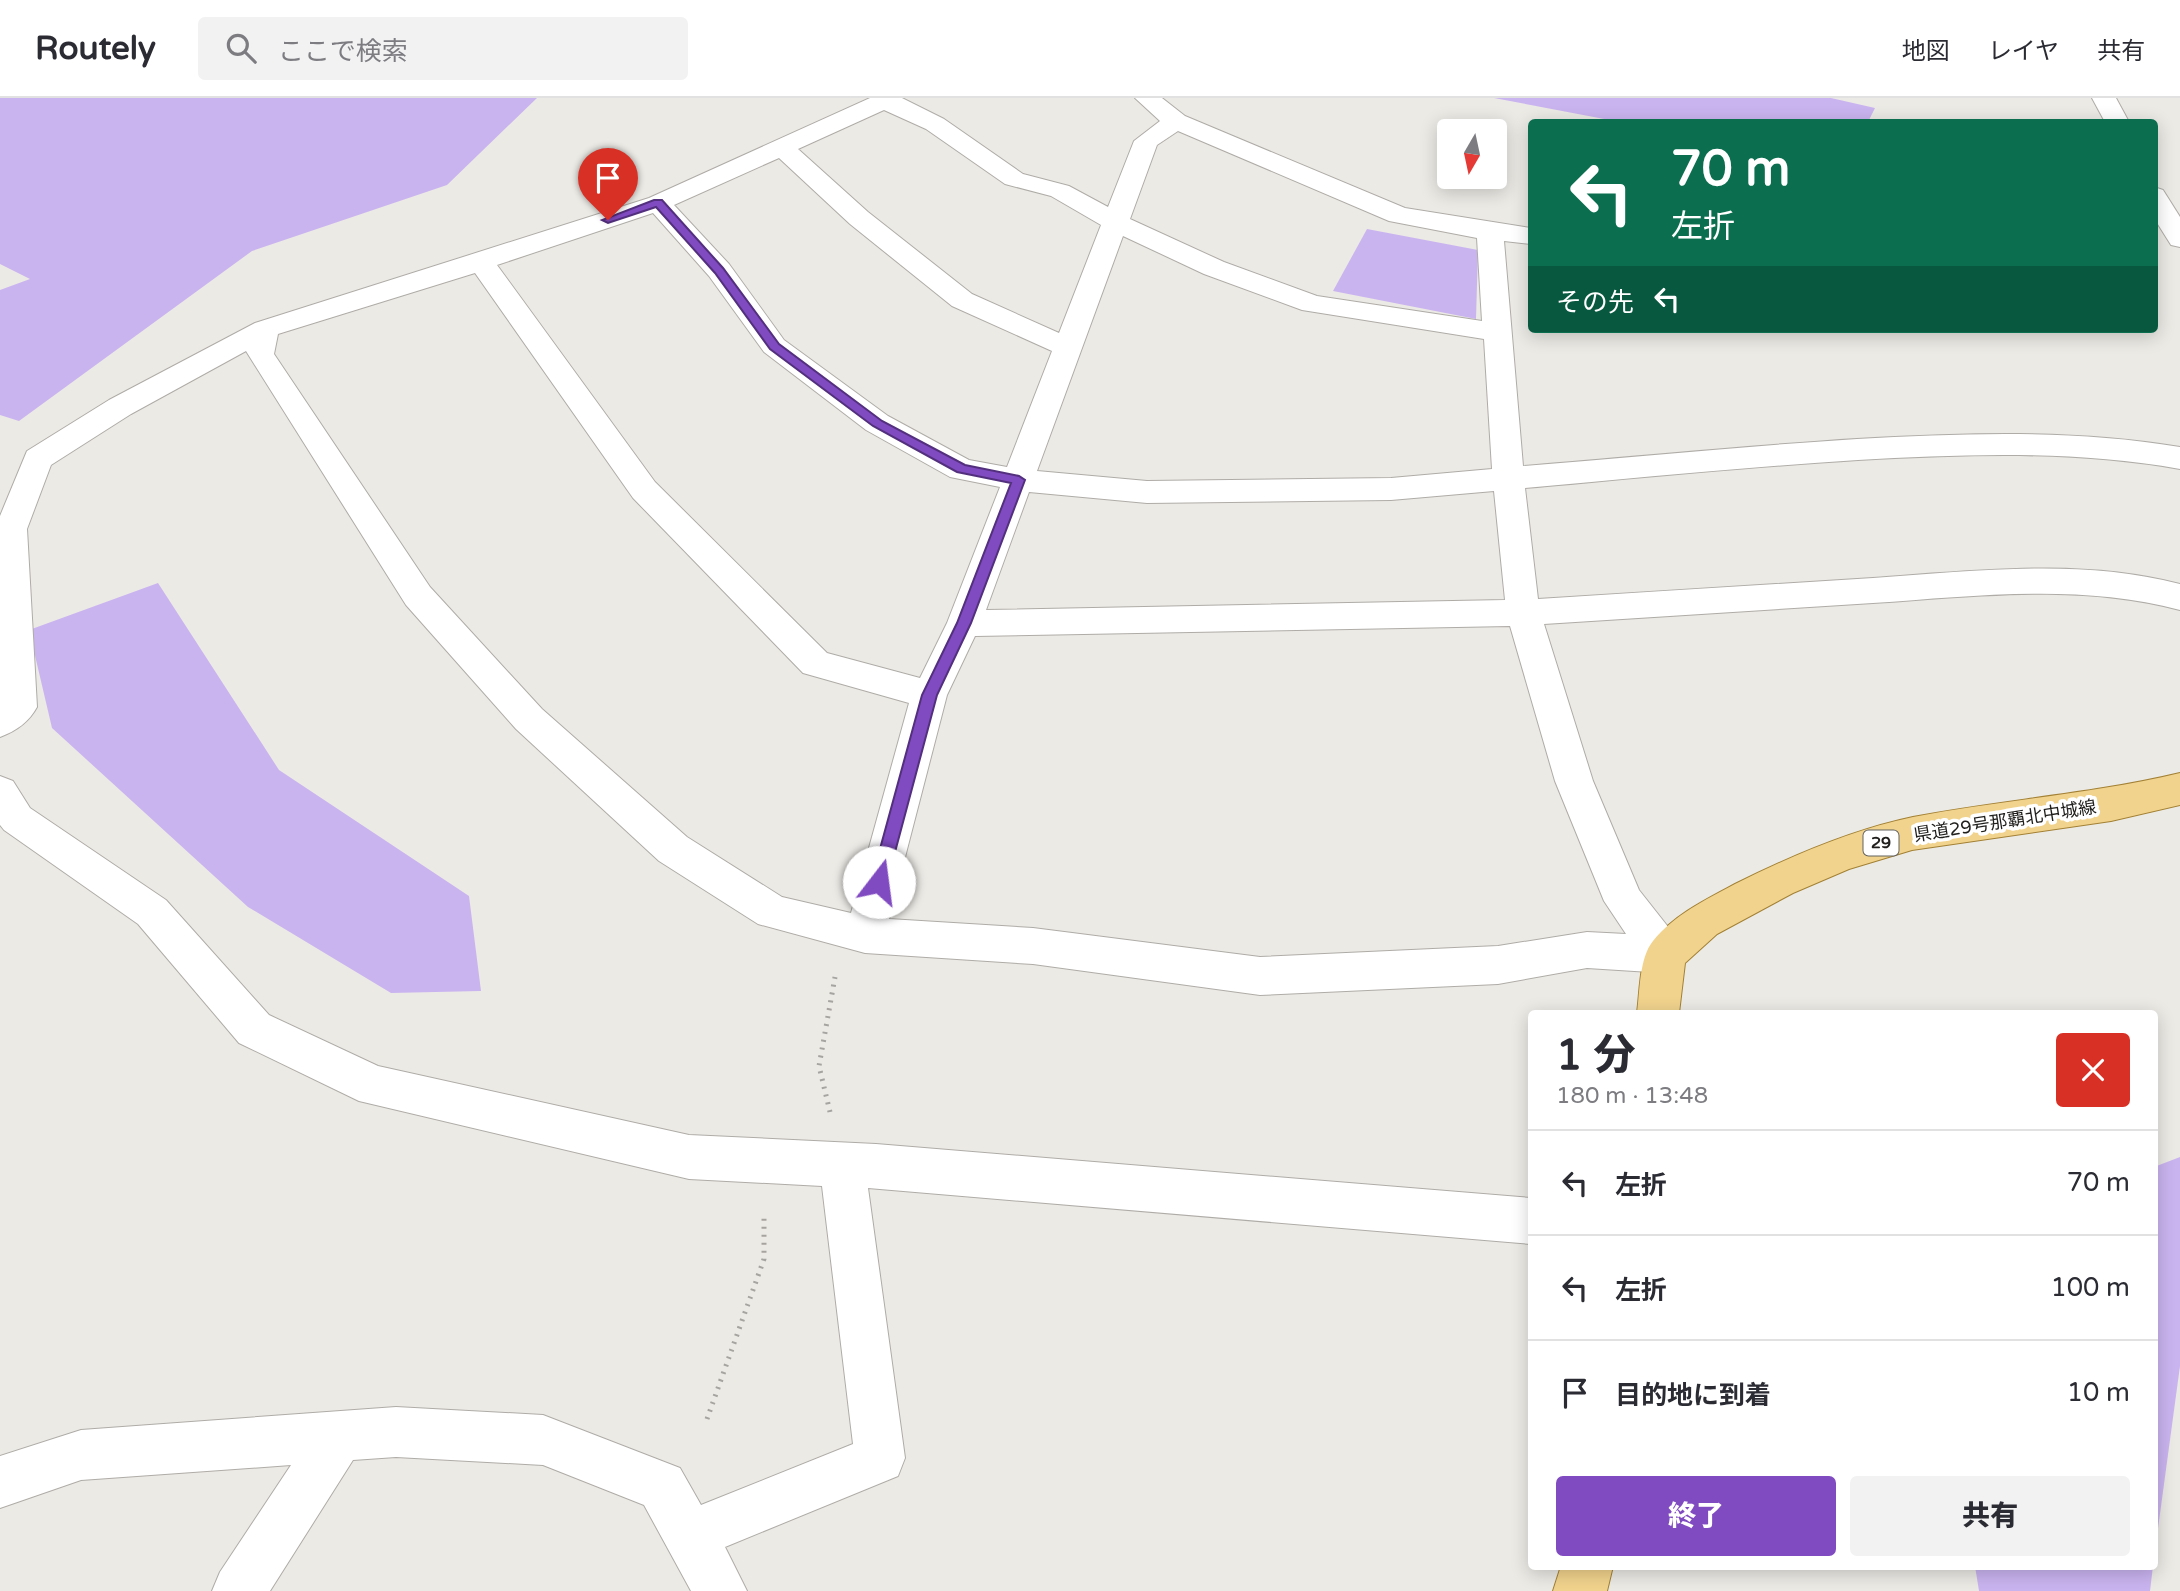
<!DOCTYPE html>
<html lang="ja">
<meta charset="utf-8">
<style>
:root{--surface:#fff;--page:#f2f2f3;--text:#2b2b33;--muted:#7c7c81;--line:#e1e1e2;--accent:#804ac1}
body{margin:0;font-family:"Varela Round","Noto Sans JP",sans-serif;background:var(--page);color:var(--text);height:100vh;display:flex;flex-direction:column;font-size:26px;white-space:nowrap}
*{box-sizing:border-box;margin:0}
p{font-size:23px;color:var(--muted)}
.icon{flex:none;width:38px;height:38px;fill:none;stroke:currentColor;stroke-width:2;stroke-linecap:round;stroke-linejoin:round}
.map{position:relative;flex:1;overflow:hidden}
.drawer{position:absolute;left:1528px;top:912px;width:630px;height:560px;display:flex;flex-direction:column;background:var(--surface);border-radius:7px;box-shadow:0 4px 18px #0003}
.drawer>*{flex:none}
.top-card{position:absolute;left:1528px;top:21px;width:630px;height:214px;border-radius:7px;box-shadow:0 4px 18px #0003;background:#0b6e4f;color:#fff;overflow:hidden}
.needle{width:46px;rotate:189deg}
.tools{position:absolute;left:1437px;top:21px;display:grid;gap:14px}
.tools a{display:grid;place-items:center;width:70px;height:70px;border-radius:7px;background:var(--surface);box-shadow:0 4px 18px #0003;font-size:35px}
.pin{position:absolute;display:grid;place-items:center;width:60px;height:60px;color:#fff;margin:-72px -30px;border-radius:50% 50% 50% 0;rotate:-45deg;box-shadow:0 0 7px #0007}
.pin .icon{rotate:45deg}
.me{position:absolute;width:77px;margin:-38px;rotate:15deg;stroke-linejoin:round;filter:drop-shadow(0 0 5px #0008)}
.turn{display:flex;align-items:center;gap:24px;height:147px;padding:0 28px;font-size:32px}
.turn .icon{width:91px;height:91px;stroke-width:2.5}
.turn b{display:block;font-size:49px;line-height:60px}
.then{display:flex;align-items:center;height:66px;padding:0 28px;background:#0003;gap:14px;font-size:26px}
.round{display:grid;place-items:center;flex:none;width:74px;height:74px;border-radius:7px;background:var(--page)}
.overview{display:flex;align-items:center;justify-content:space-between;height:119px;padding:0 28px}
h1{font-size:42px;font-weight:800;line-height:52px}
.cta{display:flex;gap:14px;margin-top:auto;padding:14px 28px}
.cta a{flex:1;height:80px;border-radius:7px;background:var(--accent);color:#fff;font-size:28px;font-weight:800;line-height:80px;text-align:center}
.cta a+a{background:var(--page);color:var(--text)}
ul{padding:0;list-style:none}
li{display:flex;align-items:center;gap:21px;height:105px;padding:0 28px;border-top:2px solid var(--line)}
li div{flex:1}
li b{display:block;font-size:26px}
li em{font-style:normal}
header{display:flex;align-items:center;gap:42px;box-sizing:border-box;height:98px;padding:0 35px;background:var(--surface);border-bottom:2px solid var(--line)}
header strong{font-size:33px}
nav{display:flex;gap:38px;margin-inline-start:auto;font-size:24px}
.search{width:490px;height:63px;background:var(--page);display:flex;align-items:center;gap:18px;box-sizing:border-box;padding:0 24px;border-radius:7px;color:var(--muted);font-size:26px}
.map>svg:first-child{display:block}
.green{fill:#cab4f0}
.lines{fill:none;stroke-linecap:round;stroke-linejoin:round}
.minor-casing{stroke:#afaca7;stroke-width:2}
.major-casing{stroke:#a28034;stroke-width:2}
.path{stroke:#a6a4a0;stroke-width:5;stroke-dasharray:2 6;stroke-linecap:butt}
.minor{fill:#fff;fill-rule:evenodd}
.major{fill:#f1d38d;fill-rule:evenodd}
.route{fill:#804ac1;stroke:#53307d;stroke-width:2}
.labels{text-anchor:middle;dominant-baseline:central;stroke-width:7;stroke-linejoin:round;paint-order:stroke}
.shield{fill:#fff;stroke:#636261;stroke-width:2}
.shield-label{font-size:16px;font-weight:bold;fill:#201f1d}
.street-label{font-size:18px;fill:#201f1d;stroke:#fff}
</style>
<header>
<strong>Routely</strong>
<div class="search"><svg class="icon" aria-label="search" viewBox="0 0 24 24"><circle cx="10" cy="10" r="6"/><path d="M15 15l6 6"/></svg>ここで検索</div>
<nav><a>地図</a><a>レイヤ</a><a>共有</a></nav>
</header>
<div class="map">
<svg width="2180" height="1493" viewBox="0 0 2180 1493">
<rect width="100%" height="100%" fill="#eceae5"/>
<g class="green">
<polygon points="0,0 537,0 447,87 252,153 19,323 0,317 0,192 30,181 0,166"/>
<polygon points="1494,0 1831,0 1875,10 1868,24 1755,22 1747,24 1620,24"/>
<polygon points="1367,131 1478,152 1476,221 1333,193"/>
<polygon points="158,485 279,672 469,798 481,893 391,895 248,809 52,630 29,532"/>
<polygon points="2180,1059 2180,1268 2154,1460 2154,1069"/>
<polygon points="1975,1468 2153,1468 2150,1493 1979,1493"/>
</g>
<g class="lines">
<defs>
<g id="minor">
<path d="M870,0h32l42,21 79,55 46,12 39,21 26,-66 26,-20 -25,-23h27l23,18 220,92 126,20v16l-27,-3 19,225c111,-9 222,-20 334,-27 108,-6 216,-10 323,8v22c-107,-19 -214,-15 -322,-9 -111,7 -222,18 -333,28l13,111c112,-7 223,-14 335,-21 102,-7 207,-20 307,6v26c-100,-27 -205,-14 -307,-7 -110,7 -220,14 -329,21l49,157 46,109 41,52 6,13 -6,13 -14,5 -79,-5 -89,16 -238,11 -227,-31 -168,-11 -107,-29 -99,-63 -143,-132 -110,-124 -160,-254 -115,63 -80,51 -24,64 10,178c-8,15 -21,24 -37,30v-221l27,-65 82,-51 146,-77 394,-125zM884,12l42,19 79,55 46,12 50,29 -42,108 -87,-39 -104,-82 -70,-63zM1178,33l211,90 88,17 5,83 -165,-25 -93,-34 -94,-43 27,-74zM779,60l71,66 102,82 100,45 -45,116 -38,-7 -81,-44 -104,-76 -55,-76 -55,-59zM653,115l56,63 55,76 102,78 84,47 50,10 -53,136 -27,55 -93,-25 -172,-171 -158,-217zM1123,138l81,38 98,36 182,29 8,130 -101,9 -244,3 -110,-10zM475,175l158,225 170,175 106,30 -58,210 -69,-16 -95,-60 -145,-128 -112,-122 -156,-233 4,-20zM1494,393l11,109 -519,10 43,-118 118,11 244,-3zM1510,528l45,155 49,120 22,33 -39,-2 -89,14 -238,11 -227,-29 -144,-9 58,-224 28,-59z"/>
<polygon points="2092,0 2116,0 2129,24 2105,24"/>
<polygon points="2154,89 2163,92 2180,119 2180,149 2171,147 2154,120"/>
<polygon points="0,678 13,683 30,710 166,802 269,917 378,968 689,1037 876,1046 1531,1100 1531,1146 868,1090 905,1360 898,1378 725,1449 747,1493 691,1493 644,1407 543,1367 396,1359 353,1362 270,1493 212,1493 220,1474 291,1367 81,1382 0,1410 0,1358 81,1332 396,1309 543,1317 680,1370 701,1407 853,1346 822,1088 689,1081 359,1003 239,945 138,826 4,732 0,727"/>
</g>
<g id="major">
<path d="M2180,675v32l-69,16 -199,29 -63,19 -56,24 -76,41 -32,29 -6,50h-42c3,-21 2,-55 16,-72 21,-26 52,-41 82,-57 56,-28 116,-54 178,-67 89,-17 179,-23 267,-44z"/>
<polygon points="1561,1468 1613,1468 1607,1493 1553,1493"/>
</g>
</defs>
<use href="#minor" class="minor-casing"/>
<use href="#major" class="major-casing"/>
<g class="path">
<polyline points="830,1014 819,968 835,879"/>
<polyline points="707,1321 764,1161 764,1116"/>
</g>
<use href="#minor" class="minor"/>
<use href="#major" class="major"/>
</g>
<polygon class="route" points="654,102 662,102 723,170 779,246 882,323 965,367 1019,378 1025,382 971,525 937,597 887,784 879,791 871,784 922,597 957,525 1011,385 957,374 873,328 770,251 715,175 656,109 608,125 602,122"/>
<g class="labels">
<rect class="shield" x="1863.5" y="732.5" width="35" height="25" rx="5"/>
<g class="shield-label">
<text x="1881" y="745">29</text>
</g>
<g class="street-label">
<text transform="translate(2005 723) rotate(-9)">県道29号那覇北中城線</text>
</g>
</g>
</svg>
<div class="tools">
<a><svg class="needle" viewBox="-14 -14 28 28"><path d="M0-13l5 13h-10z" fill="#e53935"/><path d="M0 13l5-13h-10z" fill="#7c7c81"/></svg></a>
</div>
<div class="pin" style="left:608px;top:122px;background:#d93025"><svg class="icon" aria-label="arrive" viewBox="0 0 24 24"><path d="M6 21V4h12l-3 4 3 4H6"/></svg></div>
<svg class="me" style="left:879px;top:784px" viewBox="-20 -20 40 40"><circle r="19" fill="#fff"/><path d="M0-13L10 11 0 6-10 11z" fill="#804ac1"/></svg>
<div class="top-card">
<div class="turn"><svg class="icon" aria-label="left" viewBox="0 0 24 24"><path d="M17 20v-9H6M10 6l-5 5 5 5"/></svg><div><b>70 m</b>左折</div></div>
<div class="then">その先<svg class="icon" aria-label="left" viewBox="0 0 24 24"><path d="M17 20v-9H6M10 6l-5 5 5 5"/></svg></div>
</div>
<section class="drawer">
<div class="overview"><div><h1>1 分</h1><p>180 m · 13:48</p></div><a class="round" style="background:#d93025;color:#fff"><svg class="icon" aria-label="close" viewBox="0 0 24 24"><path d="M6 6l12 12M18 6L6 18"/></svg></a></div>
<ul>
<li><svg class="icon" aria-label="left" viewBox="0 0 24 24"><path d="M17 20v-9H6M10 6l-5 5 5 5"/></svg><div><b>左折</b></div><em>70 m</em></li>
<li><svg class="icon" aria-label="left" viewBox="0 0 24 24"><path d="M17 20v-9H6M10 6l-5 5 5 5"/></svg><div><b>左折</b></div><em>100 m</em></li>
<li><svg class="icon" aria-label="arrive" viewBox="0 0 24 24"><path d="M6 21V4h12l-3 4 3 4H6"/></svg><div><b>目的地に到着</b></div><em>10 m</em></li>
</ul>
<div class="cta"><a>終了</a><a>共有</a></div>
</section>
</div>
